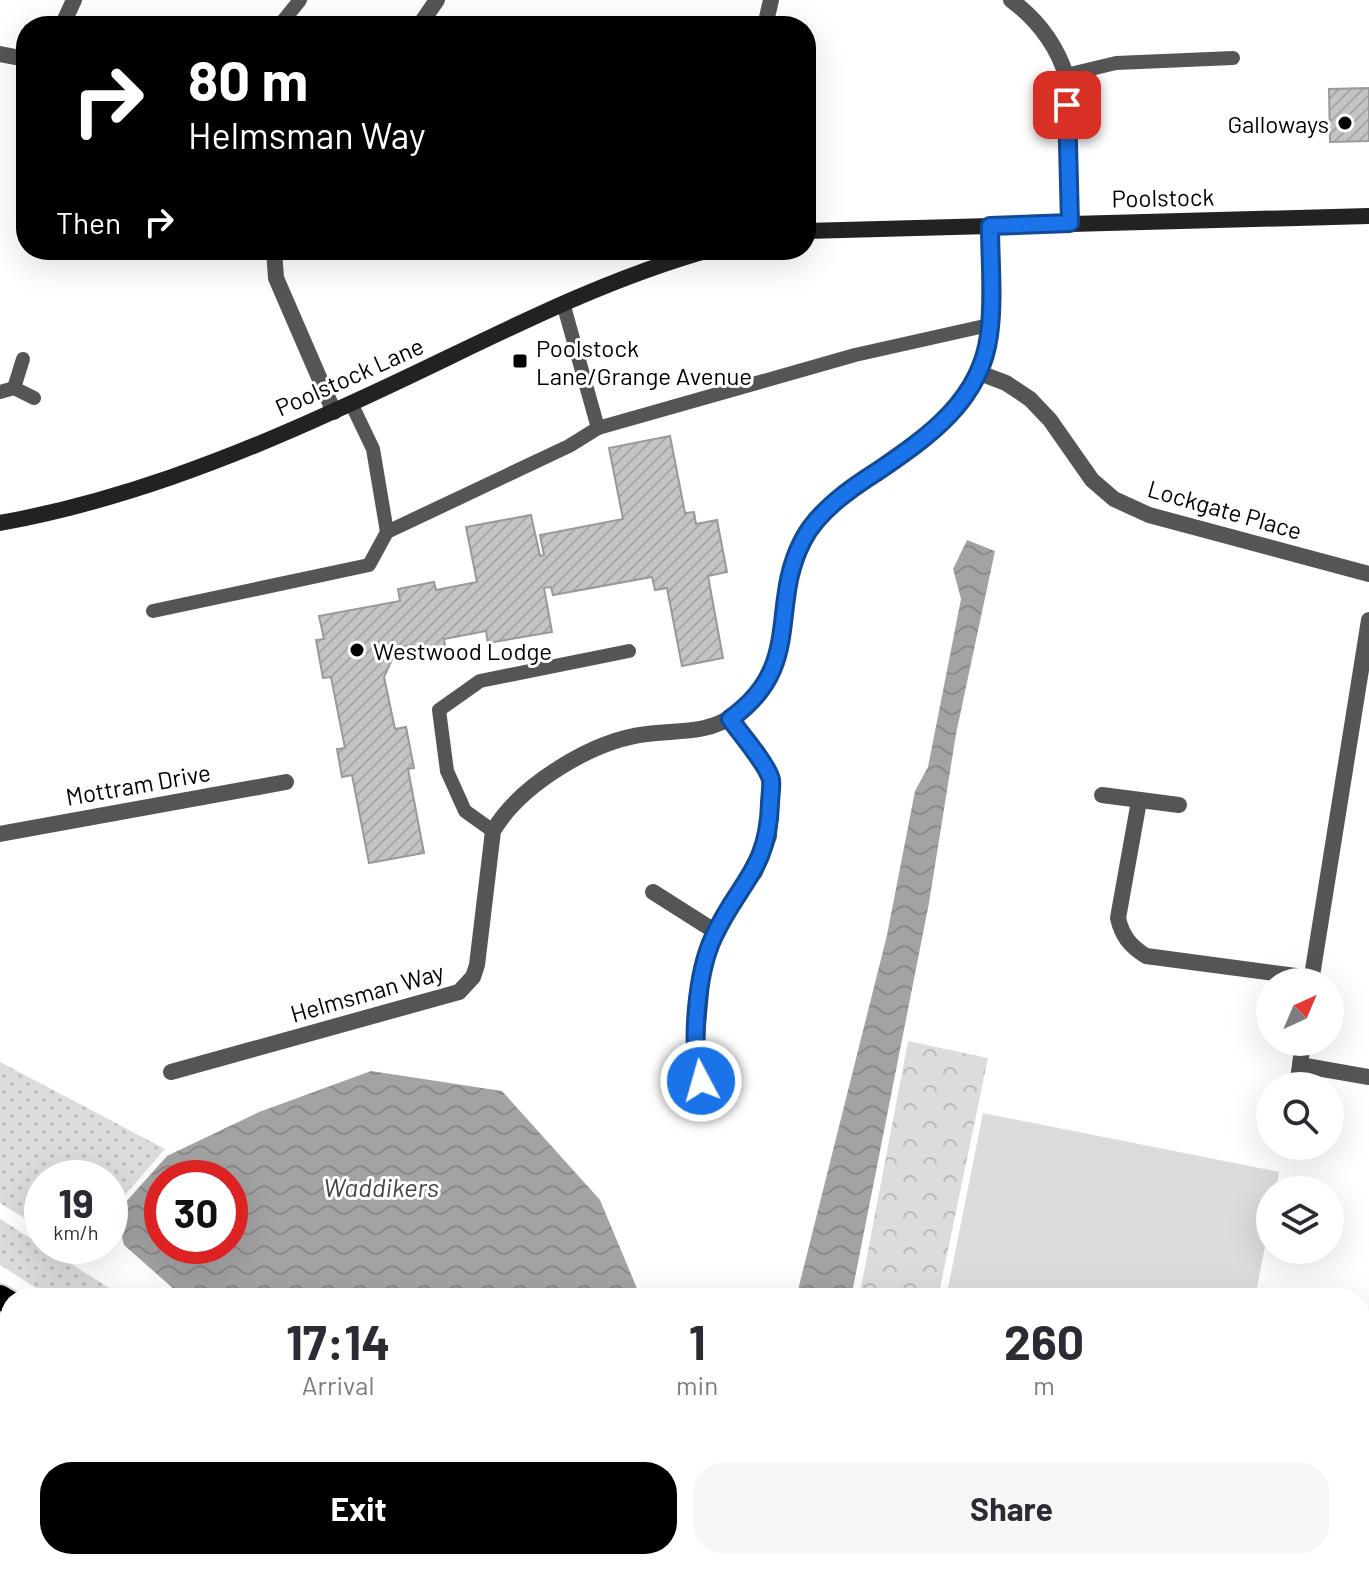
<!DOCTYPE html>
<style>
:root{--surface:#fff;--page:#f7f7f7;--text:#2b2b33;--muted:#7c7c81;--accent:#000}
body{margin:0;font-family:Barlow,sans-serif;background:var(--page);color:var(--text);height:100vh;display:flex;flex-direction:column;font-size:30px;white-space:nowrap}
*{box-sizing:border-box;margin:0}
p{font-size:26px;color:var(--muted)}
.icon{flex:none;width:44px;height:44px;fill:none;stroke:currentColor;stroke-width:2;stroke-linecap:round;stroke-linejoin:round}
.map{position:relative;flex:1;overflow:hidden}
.sheet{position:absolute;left:0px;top:1288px;width:1370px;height:282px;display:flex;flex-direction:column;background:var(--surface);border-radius:32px 32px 0 0;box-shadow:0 8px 32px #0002}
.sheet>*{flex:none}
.banner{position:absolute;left:16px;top:16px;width:800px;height:244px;border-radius:32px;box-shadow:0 8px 32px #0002;background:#000;color:#fff;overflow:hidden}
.needle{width:52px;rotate:44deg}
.fabs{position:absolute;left:1256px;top:968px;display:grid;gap:16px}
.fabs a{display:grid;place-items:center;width:88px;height:88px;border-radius:50%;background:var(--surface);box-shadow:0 8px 32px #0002;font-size:40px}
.speed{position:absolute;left:24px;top:1160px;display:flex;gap:16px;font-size:40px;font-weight:700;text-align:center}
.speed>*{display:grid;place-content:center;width:104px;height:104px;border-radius:50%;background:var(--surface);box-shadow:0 8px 32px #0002;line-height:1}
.speed small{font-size:20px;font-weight:400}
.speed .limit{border:12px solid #d22;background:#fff;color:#111}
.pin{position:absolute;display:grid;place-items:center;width:68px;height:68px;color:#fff;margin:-34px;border-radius:16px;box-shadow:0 4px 12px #0006}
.me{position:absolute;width:88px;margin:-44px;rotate:354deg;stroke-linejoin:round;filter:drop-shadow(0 0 6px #0008)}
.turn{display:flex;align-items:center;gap:28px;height:168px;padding:0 40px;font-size:36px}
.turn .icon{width:104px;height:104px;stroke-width:2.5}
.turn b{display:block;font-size:56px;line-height:68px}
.then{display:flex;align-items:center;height:76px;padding:0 40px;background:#0003;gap:16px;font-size:30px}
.eta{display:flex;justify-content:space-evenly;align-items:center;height:136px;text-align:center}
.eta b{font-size:48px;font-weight:700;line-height:56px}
.action{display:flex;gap:16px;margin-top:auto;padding:16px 40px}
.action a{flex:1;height:92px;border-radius:32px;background:var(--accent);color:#fff;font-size:32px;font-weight:700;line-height:92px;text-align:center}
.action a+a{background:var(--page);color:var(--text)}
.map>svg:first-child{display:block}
.grass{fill:url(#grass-dots)}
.forest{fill:url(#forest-crowns)}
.park{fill:url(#park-tufts)}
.garden{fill:#dcdcdc}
.water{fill:url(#water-waves);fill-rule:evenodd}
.building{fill:url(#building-hatch);stroke:#999;stroke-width:2}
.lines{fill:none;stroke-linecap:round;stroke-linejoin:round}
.highway-casing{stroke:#dbdbdb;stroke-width:28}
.lane{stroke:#555;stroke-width:14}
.street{stroke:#555;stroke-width:16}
.secondary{stroke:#222;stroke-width:16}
.highway{stroke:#000;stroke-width:24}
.route-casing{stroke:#114b97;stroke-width:20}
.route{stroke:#1a73e8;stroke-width:14}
.poi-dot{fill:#000;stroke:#fff;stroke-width:3}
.labels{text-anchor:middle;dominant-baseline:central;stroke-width:6;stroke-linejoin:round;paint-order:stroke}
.poi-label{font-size:24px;fill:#000;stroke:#fff;text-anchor:start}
.street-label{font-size:24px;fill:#000;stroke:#fff}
.water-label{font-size:26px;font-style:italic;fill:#444;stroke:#fff}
</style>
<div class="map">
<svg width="1369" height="1569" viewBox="0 0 1369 1569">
<defs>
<pattern id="grass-dots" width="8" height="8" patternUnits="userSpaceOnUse" patternTransform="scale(2)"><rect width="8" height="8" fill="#dcdcdc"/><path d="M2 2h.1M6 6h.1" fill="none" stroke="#bbb" stroke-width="1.8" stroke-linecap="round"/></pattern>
<pattern id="forest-crowns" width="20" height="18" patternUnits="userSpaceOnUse" patternTransform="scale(2)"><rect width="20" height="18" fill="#dcdcdc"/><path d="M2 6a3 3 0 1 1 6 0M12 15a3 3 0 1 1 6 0" fill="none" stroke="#bbb"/></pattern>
<pattern id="park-tufts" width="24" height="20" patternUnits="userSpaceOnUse" patternTransform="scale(2)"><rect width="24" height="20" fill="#dcdcdc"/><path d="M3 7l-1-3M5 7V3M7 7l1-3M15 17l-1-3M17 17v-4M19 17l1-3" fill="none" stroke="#bbb"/></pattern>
<pattern id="water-waves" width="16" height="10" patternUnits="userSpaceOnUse" patternTransform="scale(2)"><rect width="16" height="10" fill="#a3a3a3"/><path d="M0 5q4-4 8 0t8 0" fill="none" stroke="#8b8b8b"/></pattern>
<pattern id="building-hatch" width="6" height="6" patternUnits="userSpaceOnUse" patternTransform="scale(2)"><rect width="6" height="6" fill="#c4c4c4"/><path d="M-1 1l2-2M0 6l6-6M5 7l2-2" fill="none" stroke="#a7a7a7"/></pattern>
</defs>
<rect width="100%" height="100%" fill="#fff"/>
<g class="grass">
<polygon points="0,1062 165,1149 110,1212 110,1178 42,1178 42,1229 0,1203"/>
<polygon points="0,1219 125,1298 52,1298 0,1265"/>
<polygon points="475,1560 572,1560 605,1569 489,1569"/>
</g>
<g class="forest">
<polygon points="908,1041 988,1058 938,1298 859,1298"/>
<polygon points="1369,1338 1369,1569 1331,1569 1332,1560 1360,1560 1360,1393"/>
<polygon points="769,1560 884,1560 882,1569 765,1569"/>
</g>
<polygon class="park" points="0,1377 10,1383 10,1560 291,1560 305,1569 0,1569"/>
<g class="garden">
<polygon points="983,1113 1279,1172 1276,1190 1270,1190 1270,1220 1255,1298 946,1298"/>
<polygon points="894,1560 1203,1560 1201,1569 893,1569"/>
</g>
<g class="water">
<polygon points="967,540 995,551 956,734 929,903 851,1298 796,1298 887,935 915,791 928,767 961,599 953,569"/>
<path d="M371,1071l131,20 98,109 41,98h-457l-60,-53 -8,-32 51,-57 92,-44zM162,1178h68v68h-68z"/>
<polygon points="0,1473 10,1476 10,1560 167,1560 182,1569 0,1569"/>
</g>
<g class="building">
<polygon points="1369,88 1369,141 1330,142 1329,89"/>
<polygon points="670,436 685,513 694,512 696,524 717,520 727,572 708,576 723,658 682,666 667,588 655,590 652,577 553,595 551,587 544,588 552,632 488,643 486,631 444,639 445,647 413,653 411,645 397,648 384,677 395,729 406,727 414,768 408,769 424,853 369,863 352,775 342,777 337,749 345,748 331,677 323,678 316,640 324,639 319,616 400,601 398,589 434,582 436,590 477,582 466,527 531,515 540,556 544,555 540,535 623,519 609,448"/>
</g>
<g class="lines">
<defs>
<g id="highway">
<polyline points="0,1297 10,1303"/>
<polyline points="0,1346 10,1352"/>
<polyline points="349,1560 364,1569"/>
<polyline points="432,1560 447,1569"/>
</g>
</defs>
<use href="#highway" class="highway-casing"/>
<g class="lane">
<polyline points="279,26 300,0"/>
<polyline points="1066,75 1116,63 1233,58"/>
<polyline points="563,303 598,428"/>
<polyline points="14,388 23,359"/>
<polyline points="0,392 14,388 34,398"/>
<polyline points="351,403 373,449 387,532"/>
<polyline points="153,611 369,565 387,532 569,446 598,428 855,355 989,325"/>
<polyline points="493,831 465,811 447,771 439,710 480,681 629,651"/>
</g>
<g class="street">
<path d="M1011,0c27,20 45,44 55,75l4,148"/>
<polyline points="62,26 74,0"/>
<polyline points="419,26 437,0"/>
<polyline points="765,26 771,0"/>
<polyline points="0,54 26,59"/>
<polyline points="274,250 276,278 334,412"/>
<polyline points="977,372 1006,383 1030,399 1050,420 1092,480 1114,499 1149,515 1369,574"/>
<polyline points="1102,795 1179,805"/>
<path d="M1139,801l-21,117c4,18 12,28 28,38l165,22"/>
<polyline points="0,834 286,782"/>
<polyline points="653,892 716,932"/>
<polyline points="1311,982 1369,620"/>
<polyline points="1303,1042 1300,1065 1369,1077"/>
<path d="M171,1072l288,-80 14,-15 4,-12 16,-134c27,-46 100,-91 154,-97 30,-4 61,0 87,-19 66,-44 38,-114 69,-174 15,-29 48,-52 75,-70 50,-34 102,-71 111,-136 5,-35 1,-74 1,-109"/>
<polyline points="1297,1086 1300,1065"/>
<polyline points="707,1101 695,1060 703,969 712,939 732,901 755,872 769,836 771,778 730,719"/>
</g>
<g class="secondary">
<polyline points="806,231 1369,216"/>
<path d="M0,523c116,-21 227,-63 334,-112 125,-55 243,-124 375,-161"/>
</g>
<use href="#highway" class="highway"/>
</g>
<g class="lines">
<defs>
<path id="route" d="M701,1081c-11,-36 -4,-110 13,-145 25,-54 54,-66 56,-132 0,-7 2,-17 1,-24 -3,-15 -31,-47 -41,-61 75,-53 38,-113 73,-179 15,-29 48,-52 75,-69 50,-34 103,-71 111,-136 5,-35 1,-74 1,-109l80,-3 -3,-118"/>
</defs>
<use href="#route" class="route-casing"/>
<use href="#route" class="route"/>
</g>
<g class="poi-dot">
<circle cx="1345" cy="123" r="8"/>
<rect x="512" y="353" width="16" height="16" rx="4"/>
<circle cx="357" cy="650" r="8"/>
</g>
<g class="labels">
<g class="poi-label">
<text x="1329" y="123" text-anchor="end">Galloways</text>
<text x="536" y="347">Poolstock<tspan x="536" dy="28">Lane/Grange Avenue</tspan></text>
<text x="373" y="650">Westwood Lodge</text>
</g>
<g class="street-label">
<text transform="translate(1163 197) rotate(-1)">Poolstock</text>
<text transform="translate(349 376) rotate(-24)">Poolstock Lane</text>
<text transform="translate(1225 509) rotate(16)">Lockgate Place</text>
<text transform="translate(138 784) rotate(-10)">Mottram Drive</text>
<text transform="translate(367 992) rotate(-16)">Helmsman Way</text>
</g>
<g class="water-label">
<text x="381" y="1186">Waddikers</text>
</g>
</g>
</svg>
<div class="fabs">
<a><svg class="needle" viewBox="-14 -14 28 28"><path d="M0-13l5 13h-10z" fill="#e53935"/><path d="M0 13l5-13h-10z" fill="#7c7c81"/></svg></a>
<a><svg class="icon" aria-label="search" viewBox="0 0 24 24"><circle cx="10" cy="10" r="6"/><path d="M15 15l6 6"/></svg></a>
<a><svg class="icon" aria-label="layers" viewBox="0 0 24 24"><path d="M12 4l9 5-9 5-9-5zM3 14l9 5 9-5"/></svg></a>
</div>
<div class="speed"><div>19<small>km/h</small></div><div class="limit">30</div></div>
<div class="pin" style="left:1067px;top:105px;background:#d93025"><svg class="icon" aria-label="arrive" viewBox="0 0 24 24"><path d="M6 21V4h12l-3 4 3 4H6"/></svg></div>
<svg class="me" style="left:701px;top:1081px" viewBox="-20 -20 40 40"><circle r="17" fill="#1a73e8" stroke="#fff" stroke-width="3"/><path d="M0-11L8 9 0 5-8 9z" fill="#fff"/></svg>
<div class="banner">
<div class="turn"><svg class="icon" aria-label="right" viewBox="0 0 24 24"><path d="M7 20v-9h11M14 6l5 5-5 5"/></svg><div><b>80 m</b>Helmsman Way</div></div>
<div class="then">Then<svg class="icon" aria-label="right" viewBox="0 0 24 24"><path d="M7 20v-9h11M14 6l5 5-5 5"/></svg></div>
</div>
<section class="sheet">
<div class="eta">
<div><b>17:14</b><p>Arrival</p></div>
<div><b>1</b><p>min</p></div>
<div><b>260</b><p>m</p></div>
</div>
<div class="action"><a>Exit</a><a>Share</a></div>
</section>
</div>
